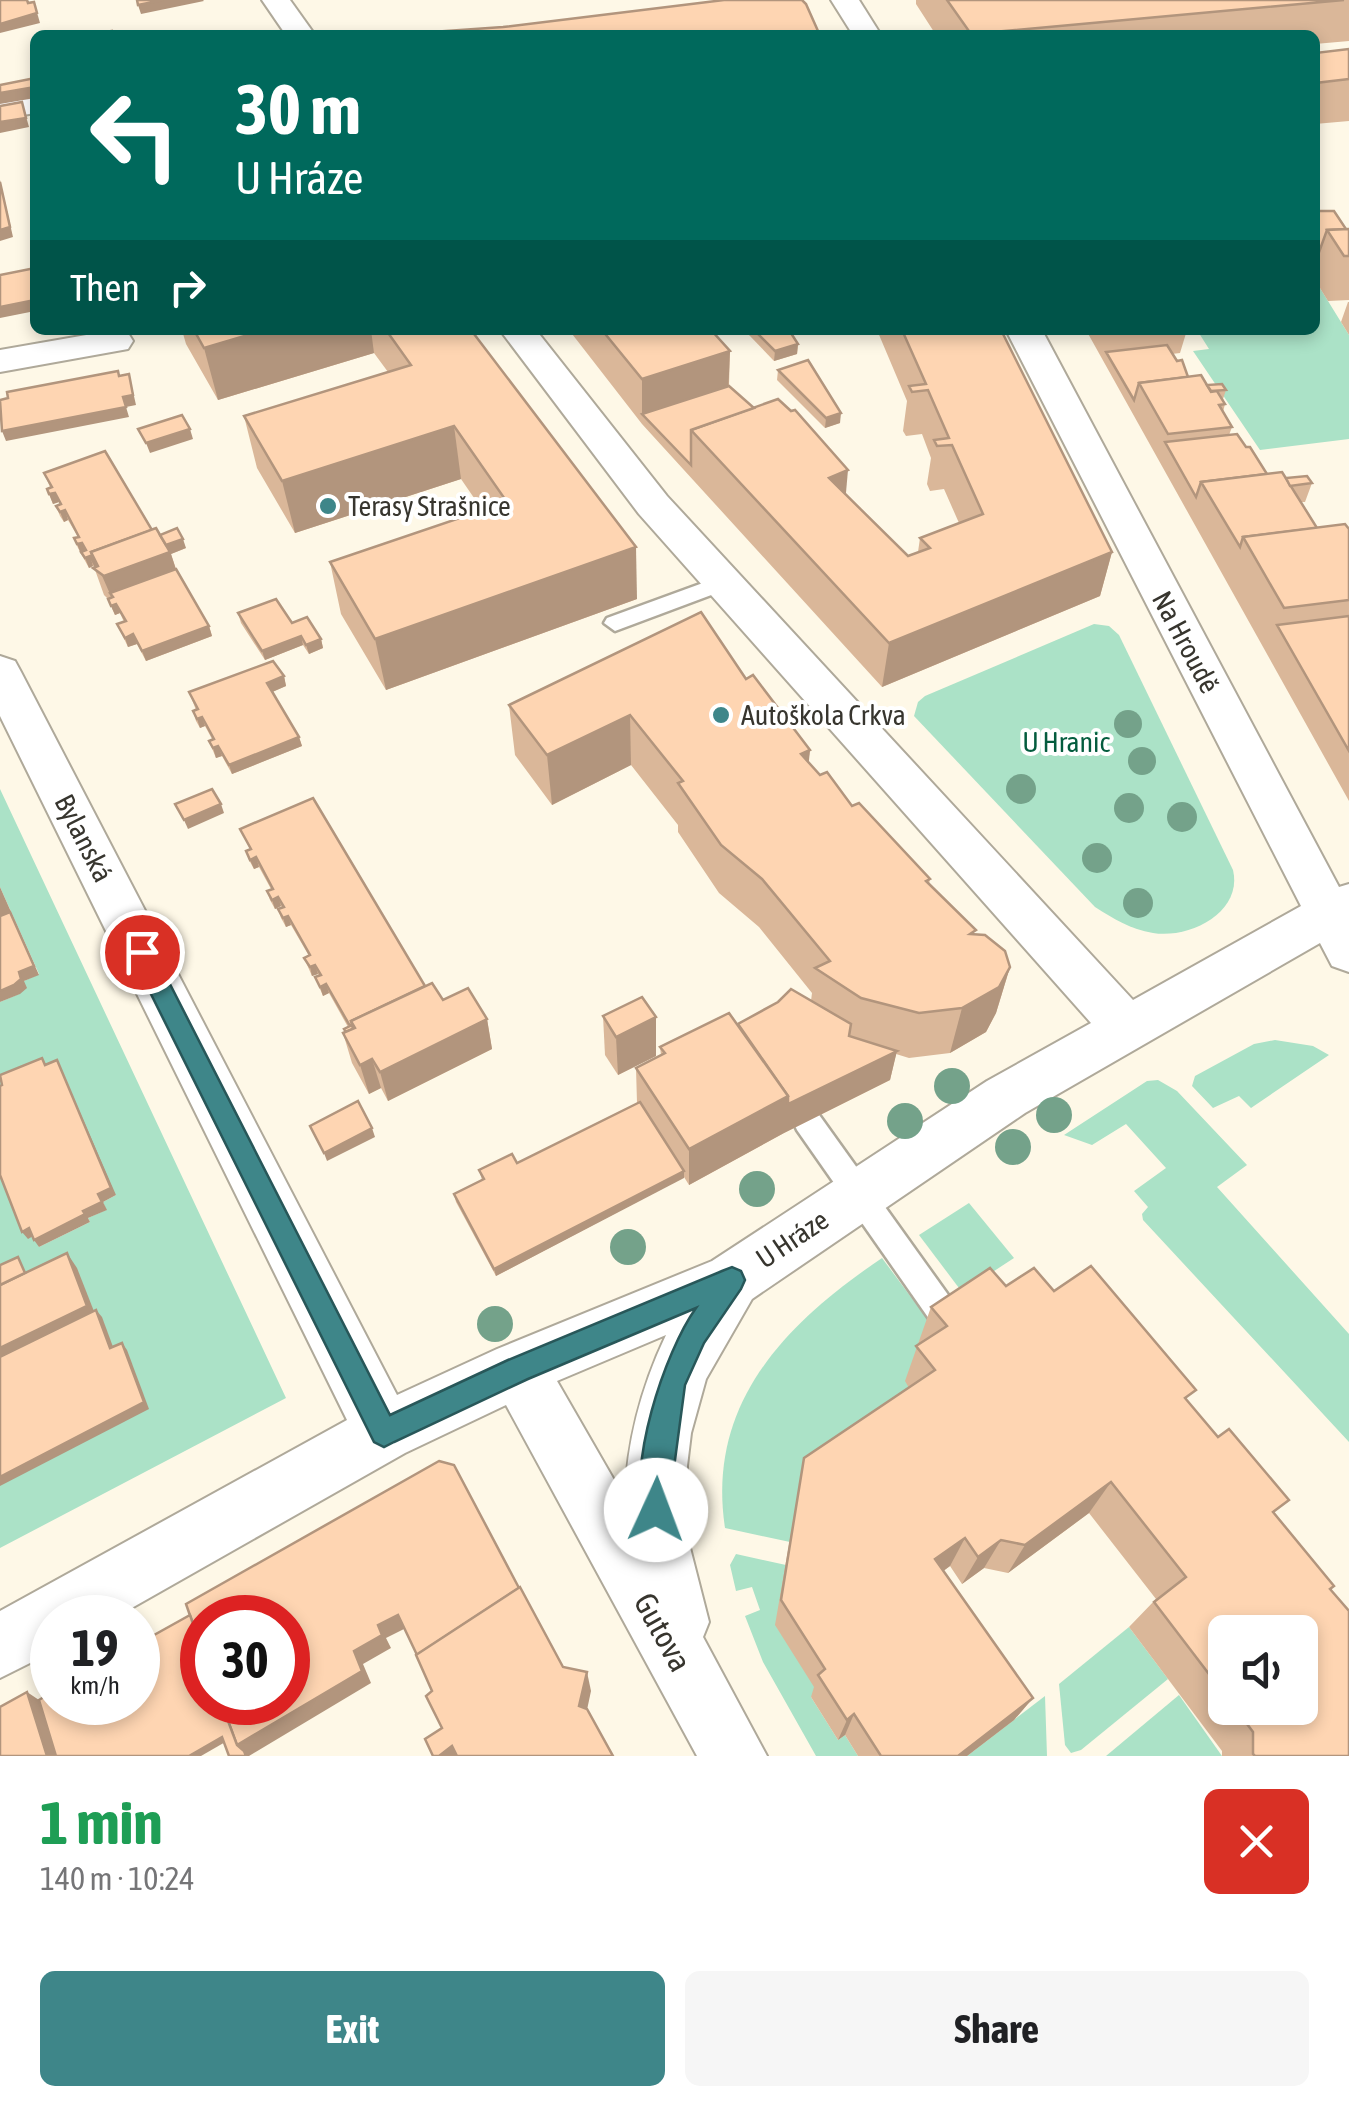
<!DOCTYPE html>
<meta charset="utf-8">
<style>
:root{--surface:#fff;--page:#f6f6f6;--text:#202124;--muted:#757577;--accent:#3e8689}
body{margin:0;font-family:"Asap Condensed",sans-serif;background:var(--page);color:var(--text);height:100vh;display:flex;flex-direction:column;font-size:38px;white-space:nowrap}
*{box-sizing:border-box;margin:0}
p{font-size:32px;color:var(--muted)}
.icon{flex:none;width:55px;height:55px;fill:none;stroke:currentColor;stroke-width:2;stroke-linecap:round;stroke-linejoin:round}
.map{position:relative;height:1756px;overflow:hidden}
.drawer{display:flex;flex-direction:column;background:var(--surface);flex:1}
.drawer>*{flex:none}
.guide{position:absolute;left:30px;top:30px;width:1290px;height:305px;border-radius:15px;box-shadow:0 5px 15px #0003;background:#00695c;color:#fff;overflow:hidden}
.fabs{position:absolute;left:1208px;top:1615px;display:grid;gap:20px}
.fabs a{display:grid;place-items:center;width:110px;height:110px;border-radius:15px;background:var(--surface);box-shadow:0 5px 15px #0003;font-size:50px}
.speed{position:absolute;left:30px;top:1595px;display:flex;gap:20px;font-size:50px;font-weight:700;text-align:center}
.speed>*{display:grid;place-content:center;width:130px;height:130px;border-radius:50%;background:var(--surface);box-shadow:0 5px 15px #0003;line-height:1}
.speed small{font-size:25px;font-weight:400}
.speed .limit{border:15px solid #d22;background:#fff;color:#111}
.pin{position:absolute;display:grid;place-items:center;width:85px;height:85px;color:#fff;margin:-42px;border:5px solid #fff;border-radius:50%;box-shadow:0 2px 10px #0007}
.me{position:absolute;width:110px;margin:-55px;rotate:2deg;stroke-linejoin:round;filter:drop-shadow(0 0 8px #0008)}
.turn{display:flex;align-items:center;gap:35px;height:210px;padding:0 40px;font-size:45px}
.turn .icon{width:130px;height:130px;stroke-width:2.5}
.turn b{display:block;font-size:70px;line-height:85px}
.then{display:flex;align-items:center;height:95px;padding:0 40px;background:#0003;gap:20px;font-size:38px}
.round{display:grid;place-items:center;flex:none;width:105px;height:105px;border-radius:15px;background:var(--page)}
.summary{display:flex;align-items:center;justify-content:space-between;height:170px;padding:0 40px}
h1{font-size:60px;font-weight:700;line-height:75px;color:#1e9e55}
.action{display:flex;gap:20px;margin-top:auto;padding:20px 40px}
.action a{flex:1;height:115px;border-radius:15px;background:var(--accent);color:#fff;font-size:40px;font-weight:700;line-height:115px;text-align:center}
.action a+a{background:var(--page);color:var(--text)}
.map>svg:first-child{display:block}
.green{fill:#abe2c7}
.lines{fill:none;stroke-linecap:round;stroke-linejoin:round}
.service-casing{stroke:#afa99a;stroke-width:5}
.minor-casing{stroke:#afa99a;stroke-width:4}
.service{fill:#fff;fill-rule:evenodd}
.minor{fill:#fff;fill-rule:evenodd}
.tree{fill:#74a28a}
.wall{fill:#dab799;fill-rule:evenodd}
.shaded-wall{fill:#b2957d}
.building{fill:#fed5b2;stroke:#b2957d;stroke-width:2.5}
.route{fill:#3e8689;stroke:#285759;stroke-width:2.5}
.poi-dot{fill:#3e8689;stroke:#fff;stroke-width:4}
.labels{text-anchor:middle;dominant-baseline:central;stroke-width:8;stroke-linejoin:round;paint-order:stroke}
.poi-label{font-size:28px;fill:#37352e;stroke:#fff;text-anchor:start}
.street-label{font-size:28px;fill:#37352e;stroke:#fff}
.park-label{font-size:28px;fill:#045c3e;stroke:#fff}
.near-street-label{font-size:32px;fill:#37352e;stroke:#fff}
</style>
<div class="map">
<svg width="1349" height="1756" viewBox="0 0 1349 1756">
<rect width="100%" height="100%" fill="#fef8e7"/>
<g class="green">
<polygon points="1315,280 1349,335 1349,439 1260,450 1193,351 1209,349 1197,330 1315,330"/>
<path d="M1094,624l15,2 10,9 114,235c10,42 -43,69 -80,63 -23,-4 -39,-14 -58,-26l-181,-191 4,-14 7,-6z"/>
<polygon points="0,789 286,1398 0,1548 0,1485 116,1355 0,1276 0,1169 28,1238 35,1235 39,1247 90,1222 88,1218 106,1210 103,1202 116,1195 0,1097 0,1002 19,994 24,981 39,974 0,887"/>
<polygon points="1275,1040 1313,1046 1329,1055 1251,1108 1239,1096 1213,1108 1192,1086 1195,1076 1254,1044"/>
<polygon points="1158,1080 1177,1091 1247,1165 1217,1187 1349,1334 1349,1442 1143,1220 1142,1214 1148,1207 1134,1191 1166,1168 1126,1124 1092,1145 1064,1135 1147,1081"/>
<polygon points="969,1203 1014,1258 962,1292 919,1235"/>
<path d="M882,1258l55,74 -14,73 -133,137 -65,-14c-19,-125 61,-205 157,-270z"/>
<polygon points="736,1554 786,1565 817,1692 811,1697 838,1740 845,1735 858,1756 816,1756 763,1662 745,1616 760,1610 752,1587 736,1591 730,1565"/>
<polygon points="1129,1627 1168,1679 1081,1750 1071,1753 1065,1745 1059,1684"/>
<polygon points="1179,1695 1222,1756 1106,1756"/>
<polygon points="1045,1696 1047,1756 967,1756"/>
</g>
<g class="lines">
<defs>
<g id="service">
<polygon points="722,576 730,578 733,583 730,588 615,631 604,623 607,618"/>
<polygon points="807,1109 817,1112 961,1313 965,1323 961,1333 950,1338 939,1333 797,1130 793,1121 797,1112"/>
</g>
<g id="minor">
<polygon points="262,0 290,0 315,35 286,35"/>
<polygon points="831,0 859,0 881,35 853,35"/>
<polygon points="35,95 35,113 0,119 0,101"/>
<polygon points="115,330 128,333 133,341 128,349 0,372 0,350"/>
<path d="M500,330h36l131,166 466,504 168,-94 -295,-576h36l297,557 10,-3v88l-17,-6 -12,-23 -295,170 -273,186 -46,80 -15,54 -4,33 1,74 21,82 -6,15 64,119h-70l-191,-351 -101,48 -291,165h-62v34l-52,26v-67l347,-191 -347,-704v-60l15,5 6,11 376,723 100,-46 215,-88 275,-180 104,-58 -452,-509zM666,1335c-25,53 -39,105 -41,164l-68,-118z"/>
</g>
</defs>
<use href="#service" class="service-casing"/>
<use href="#minor" class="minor-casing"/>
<use href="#service" class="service"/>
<use href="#minor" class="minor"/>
</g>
<g class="tree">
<circle cx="1128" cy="724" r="14"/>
<circle cx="1142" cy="761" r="14"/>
<circle cx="1021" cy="789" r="15"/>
<circle cx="1129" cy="808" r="15"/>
<circle cx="1182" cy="817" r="15"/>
<circle cx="1097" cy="858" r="15"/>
<circle cx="1138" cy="903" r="15"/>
<circle cx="952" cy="1086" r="18"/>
<circle cx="1054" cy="1115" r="18"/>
<circle cx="905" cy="1121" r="18"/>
<circle cx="1013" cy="1147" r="18"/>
<circle cx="757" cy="1189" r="18"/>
<circle cx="628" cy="1247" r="18"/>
<circle cx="495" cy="1324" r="18"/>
</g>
<g class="wall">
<polygon points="916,0 1349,0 1349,41 1315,44 1315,35 936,35 916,4"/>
<polygon points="1349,49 1349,121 1315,124 1315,53"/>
<polygon points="1315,211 1346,229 1349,229 1349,300 1328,301 1315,280"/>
<polygon points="1348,302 1349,302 1349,335 1341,322"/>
<polygon points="182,330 471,330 637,599 386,690 341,614 330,562 483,511 461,479 295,533 257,468 244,416 388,372 374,353 218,400 186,344"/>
<polygon points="569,330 711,330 730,351 729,386 846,494 908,556 918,552 920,538 959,523 944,489 930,491 927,484 931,458 922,434 906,436 903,431 907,401 877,330 1001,330 1112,552 1100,596 882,687 642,424"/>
<polygon points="750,330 789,330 798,344 797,354 774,361 749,335"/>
<polygon points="1086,330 1187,330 1180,353 1172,354 1188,377 1207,385 1226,390 1223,399 1225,404 1223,412 1232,427 1229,435 1267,474 1312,483 1305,502 1301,502 1317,528 1349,529 1349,801"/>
<polygon points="778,370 840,423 825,428 777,380"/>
<polygon points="44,473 186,548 171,554 176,569 209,626 212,636 146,661 137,644 128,647 117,624 124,622 120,613 115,615 108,599 104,595 94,567 93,566 89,568 78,548 74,538 78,537 68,520 64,522 60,516 56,506 60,505 59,502 53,504 47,489 50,487"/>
<polygon points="238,613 292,623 321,639 323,648 309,654 303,645 265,660 241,623"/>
<polygon points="284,676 286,686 272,692 299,737 302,746 232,774 222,756 216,758 209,741 212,739 205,726 200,728 196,721 193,711 196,710 189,692"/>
<polygon points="746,679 810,750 808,763 820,775 930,879 929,884 975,935 1010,967 996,1013 986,1032 950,1053 909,1058 896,1054 890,1080 784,1133 689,1185 684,1177 496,1276 456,1202 454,1194 482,1180 479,1170 517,1163 637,1103 636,1068 661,1055 660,1047 811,1001 812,993 759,927 719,893 678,832 678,825 631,765 552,805 515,755 509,705"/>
<polygon points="240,829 443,1000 487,1019 492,1049 388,1101 381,1088 369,1094 352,1063 343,1033 348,1027 329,993 323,996 315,977 319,976 318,974 312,976 304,958 309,956 291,925 286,927 281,918 278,909 282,908 281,906 275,909 270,900 267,891 271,889 259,867 254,869 249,860 246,851 250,849"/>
<polygon points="603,1016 656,1017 656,1056 618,1075 605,1055"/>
<path d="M1006,1286l48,5 134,110 142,188 19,167h-127v-5l-93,-124 27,-28 -67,-86 -81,60 -24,-5 -22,16 -12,-18 -7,5 90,127 -19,22 -47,36h-109l-13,-21 -7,5 -27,-43 3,-10 -39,-62 29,-167 105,-70 -4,-7 26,-74zM1225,1632l75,76h-75z"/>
</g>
<g class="shaded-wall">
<polygon points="163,0 203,0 204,1 141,14 138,5"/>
<polygon points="34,2 40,23 0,33 0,24"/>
<polygon points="35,87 35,98 0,104 0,93"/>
<polygon points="22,102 29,127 0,133 0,122"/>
<polygon points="0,180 13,237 0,241"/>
<polygon points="35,300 35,311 0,318 0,307"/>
<polygon points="265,330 371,330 374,353 218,400 204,348"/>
<polygon points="798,344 797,354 774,361 775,351"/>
<polygon points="730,351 728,396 642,414 642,379"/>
<polygon points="129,374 136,405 126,407 129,417 6,441 2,431 123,397"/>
<polygon points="841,413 840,423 825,428 826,418"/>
<polygon points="454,426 461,479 295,533 282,481"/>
<polygon points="190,429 193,439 150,453 146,443"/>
<polygon points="848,470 844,515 829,478"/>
<polygon points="55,493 59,502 53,504 49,494"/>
<polygon points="65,510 68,520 64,522 60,512"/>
<polygon points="183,539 186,548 171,554 179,579 114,603 99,569"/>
<polygon points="82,543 86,553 81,554 77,544"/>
<polygon points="636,547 637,599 386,690 375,639"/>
<polygon points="1112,552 1100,596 882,687 889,643"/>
<polygon points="90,556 93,566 89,568 85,558"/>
<polygon points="116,604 120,613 115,615 111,606"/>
<polygon points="209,626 212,636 146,661 142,651"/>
<polygon points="133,634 137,644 128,647 125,638"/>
<polygon points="301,636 303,645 265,660 262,651"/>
<polygon points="321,639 323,648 309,654 306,645"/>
<polygon points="284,676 286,686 270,693 267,683"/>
<polygon points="630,715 631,765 552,805 547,755"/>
<polygon points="202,717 205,726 200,728 197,719"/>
<polygon points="299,737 302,746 232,774 229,765"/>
<polygon points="218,746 222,756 216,758 213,748"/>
<polygon points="810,750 805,800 801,754"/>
<polygon points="221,804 224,813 188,829 184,820"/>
<polygon points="256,857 259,867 254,869 250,860"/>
<polygon points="0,887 39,975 24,981 27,988 20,994 0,1002"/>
<polygon points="278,897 281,906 275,909 272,900"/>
<polygon points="288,916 291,925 286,927 283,918"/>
<polygon points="315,965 318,974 312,976 310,967"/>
<polygon points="1010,967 996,1013 986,1032 950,1053 962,1008"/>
<polygon points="326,984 329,993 323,996 320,987"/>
<polygon points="656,1017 656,1056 618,1075 616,1037"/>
<polygon points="487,1019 492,1049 388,1101 380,1072"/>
<polygon points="897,1051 890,1080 784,1133 689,1185 689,1149 788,1096"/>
<polygon points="372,1059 381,1088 369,1094 360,1065"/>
<polygon points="57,1060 116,1195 103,1202 107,1210 88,1218 90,1222 39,1247 34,1240 98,1194"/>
<polygon points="372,1128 375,1137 327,1161 324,1153"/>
<polygon points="684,1171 684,1178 496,1276 494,1269"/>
<polygon points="29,1228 35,1235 28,1239 22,1232"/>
<polygon points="67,1253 77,1268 97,1319 0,1367 0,1348"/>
<polygon points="96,1310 102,1317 116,1355 110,1348"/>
<polygon points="122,1343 127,1350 149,1409 0,1486 0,1477"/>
<polygon points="1111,1482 1089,1513 1008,1573 1025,1545"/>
<polygon points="965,1538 950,1566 922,1587 935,1559"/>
<polygon points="1001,1540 984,1568 962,1584 978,1557"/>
<polygon points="398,1615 406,1628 386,1638 391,1648 363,1664 371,1683 249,1756 246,1756 237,1745 354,1651 378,1625"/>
<polygon points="587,1672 591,1691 584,1724 579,1706"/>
<polygon points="27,1692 45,1704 62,1756 47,1756"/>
<polygon points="1033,1698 1014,1720 967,1756 958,1756"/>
<polygon points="854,1714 845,1735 838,1740 847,1720"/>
<polygon points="222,1737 227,1741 201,1756 189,1756"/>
<polygon points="452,1746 458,1756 439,1756"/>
</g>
<g class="building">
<polygon points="0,0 27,0 28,3 34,2 37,13 0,24"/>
<polygon points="137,0 163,0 138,5"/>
<polygon points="724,0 802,0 806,4 818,31 793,35 403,34 503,27"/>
<polygon points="947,0 1344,0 971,34"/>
<polygon points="112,31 113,35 88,35"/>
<polygon points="1349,49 1349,79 1315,83 1315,53"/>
<polygon points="35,78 35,87 0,93 0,85"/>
<polygon points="22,102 26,118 0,122 0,106"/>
<polygon points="0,182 10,227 0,230"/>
<polygon points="1315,211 1334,211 1346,229 1327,230 1318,255 1315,250"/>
<polygon points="1349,229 1349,256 1344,256 1327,230"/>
<polygon points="35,268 35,300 0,307 0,275"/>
<polygon points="194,330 265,330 204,348"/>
<polygon points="386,330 471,330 636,547 375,639 330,562 507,502 454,426 282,481 244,416 411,365"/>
<polygon points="602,330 711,330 730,351 642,379"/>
<polygon points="754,330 789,330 798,344 775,351"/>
<polygon points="902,330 1001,330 1112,552 889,643 691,430 778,399 791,411 795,410 848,470 829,478 908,556 930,548 920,538 983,514 952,445 937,446 934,440 949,438 928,390 912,392 909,386 926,384"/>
<polygon points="1167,345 1177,361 1182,360 1188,377 1139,383 1134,400 1106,352"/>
<polygon points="808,360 841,413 826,418 778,370"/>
<polygon points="118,371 119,376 129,374 133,395 123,397 126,407 2,431 0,400 8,398 7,392"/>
<polygon points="1201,375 1211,392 1217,391 1225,404 1219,405 1232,427 1168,434 1139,383"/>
<polygon points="1222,384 1226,390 1211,391 1207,385"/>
<polygon points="729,386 754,408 691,430 691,465 642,414"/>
<polygon points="182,415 190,429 146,443 138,429"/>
<polygon points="1237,434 1246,447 1250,447 1267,474 1201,482 1196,497 1165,442"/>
<polygon points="105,451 152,530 91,552 96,567 90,556 85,558 81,552 86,550 82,543 77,544 74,538 79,537 65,510 60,512 56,506 61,504 55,493 49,494 47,489 52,487 44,473"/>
<polygon points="1282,472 1317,528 1243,537 1240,547 1201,482"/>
<polygon points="1307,476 1312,483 1290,486 1286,478"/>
<polygon points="1345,524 1349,529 1349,600 1284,608 1243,537"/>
<polygon points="156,528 170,552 104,576 93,568 98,566 91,552"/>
<polygon points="177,528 183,539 166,545 160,535"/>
<polygon points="176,569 209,626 142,651 133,634 125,638 117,624 126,621 116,604 111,606 108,599 113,597 110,593"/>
<polygon points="276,599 292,623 307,617 321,639 306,645 301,636 262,651 238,613"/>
<polygon points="701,612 746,679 753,675 810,750 801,754 820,775 827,772 852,806 859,803 930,879 926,881 976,930 970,934 985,935 1005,951 1010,967 999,987 962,1008 919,1013 861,998 815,968 830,961 762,879 721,845 678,783 683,781 630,715 547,755 509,705"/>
<polygon points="1349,616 1349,751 1277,625"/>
<polygon points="273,661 284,676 267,683 299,737 229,765 218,746 213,748 209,741 214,739 202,717 197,719 193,711 198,709 189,692"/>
<polygon points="212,789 221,804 184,820 175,804"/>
<polygon points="313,798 425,986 351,1021 353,1029 346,1032 344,1029 350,1026 326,984 320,987 315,977 321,975 315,965 310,967 304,958 310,955 288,916 283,918 278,909 284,907 278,897 272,900 267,891 273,889 256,857 250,860 246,851 251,849 240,829"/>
<polygon points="10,912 34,966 19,972 21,979 14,985 0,991 0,916"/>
<polygon points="432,983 443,1000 468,988 487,1019 380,1072 372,1059 360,1065 343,1033 355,1028 351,1021"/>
<polygon points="791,989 851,1024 849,1036 897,1051 788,1104 788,1096 738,1024 778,1002"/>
<polygon points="642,997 656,1017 616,1037 603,1016"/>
<polygon points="729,1013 788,1096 689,1149 636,1068 665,1053 660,1047"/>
<polygon points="42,1058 45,1065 57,1060 111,1188 98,1194 102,1202 83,1211 85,1214 34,1240 29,1228 22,1232 0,1175 0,1086 2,1085 0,1075"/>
<polygon points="358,1101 372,1128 324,1153 310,1126"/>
<polygon points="640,1102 684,1171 494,1269 454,1194 484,1179 479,1170 512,1154 517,1163"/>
<polygon points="67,1253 87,1306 0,1348 0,1285"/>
<polygon points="18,1257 25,1273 0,1285 0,1265"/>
<polygon points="1091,1266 1196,1390 1185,1398 1218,1437 1229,1429 1289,1500 1273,1512 1334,1586 1330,1589 1349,1611 1349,1756 1255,1756 1253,1754 1253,1732 1235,1708 1300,1708 1300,1632 1225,1632 1225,1695 1154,1602 1186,1577 1111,1482 1025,1545 1001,1540 978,1557 965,1538 935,1559 1033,1698 958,1756 881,1756 854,1714 847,1720 818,1675 825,1669 781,1600 804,1458 935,1370 916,1346 947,1326 931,1307 990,1268 1006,1286 1034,1268 1054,1291"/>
<polygon points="96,1310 110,1348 122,1343 144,1402 0,1477 0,1357"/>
<polygon points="439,1461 454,1465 519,1588 417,1655 398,1615 378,1625 382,1635 354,1651 362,1671 237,1745 221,1702 288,1702 288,1618 202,1618 202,1650 186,1604"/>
<polygon points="520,1587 563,1667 587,1672 579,1706 587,1709 613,1756 457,1756 452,1746 439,1756 433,1756 425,1739 442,1728 426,1696 432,1691 416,1655"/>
<polygon points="190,1615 202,1650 202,1702 221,1702 237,1745 244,1751 246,1756 229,1756 222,1737 189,1756 56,1756 39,1700 52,1692 52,1702 138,1702 138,1644"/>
<polygon points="27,1692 47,1756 0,1756 0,1707"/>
</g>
<path class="route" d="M142,943l8,2 240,470 118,-55 214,-89 10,-4 9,4 4,9 -4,9 -37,54 -19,42 -18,135 -11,4 -10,-4c-21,-50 19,-169 50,-212l-168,71 -134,63 -10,5 -10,-5 -244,-490 3,-7z"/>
<g class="poi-dot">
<circle cx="328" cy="506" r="10"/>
<circle cx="721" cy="715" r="10"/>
</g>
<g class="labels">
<g class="poi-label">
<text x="348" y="506">Terasy Strašnice</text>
<text x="741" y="715">Autoškola Crkva</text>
</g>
<g class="street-label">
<text transform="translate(1186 642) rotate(62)">Na Hroudě</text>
<text transform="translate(84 838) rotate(63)">Bylanská</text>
<text transform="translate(792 1239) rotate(-34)">U Hráze</text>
</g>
<g class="park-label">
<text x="1066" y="742">U Hranic</text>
</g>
<g class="near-street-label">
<text transform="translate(663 1632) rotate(61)">Gutova</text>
</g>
</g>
</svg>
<div class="fabs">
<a><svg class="icon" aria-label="sound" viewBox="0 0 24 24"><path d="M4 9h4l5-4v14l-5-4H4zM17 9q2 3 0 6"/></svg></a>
</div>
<div class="speed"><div>19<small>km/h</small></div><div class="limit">30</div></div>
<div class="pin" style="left:142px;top:952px;background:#d93025"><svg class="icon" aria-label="arrive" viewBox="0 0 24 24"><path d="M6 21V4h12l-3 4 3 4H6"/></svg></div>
<svg class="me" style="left:656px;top:1510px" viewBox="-20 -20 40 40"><circle r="19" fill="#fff"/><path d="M0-13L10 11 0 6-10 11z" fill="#3e8689"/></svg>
<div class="guide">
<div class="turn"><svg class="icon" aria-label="left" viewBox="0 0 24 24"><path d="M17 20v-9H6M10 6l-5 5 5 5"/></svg><div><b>30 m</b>U Hráze</div></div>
<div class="then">Then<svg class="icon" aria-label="right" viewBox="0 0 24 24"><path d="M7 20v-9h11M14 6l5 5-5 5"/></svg></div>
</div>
</div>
<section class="drawer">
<div class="summary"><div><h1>1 min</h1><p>140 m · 10:24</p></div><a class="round" style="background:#d93025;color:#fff"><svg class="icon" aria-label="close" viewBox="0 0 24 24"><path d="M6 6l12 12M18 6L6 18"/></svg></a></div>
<div class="action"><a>Exit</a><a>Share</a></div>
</section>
